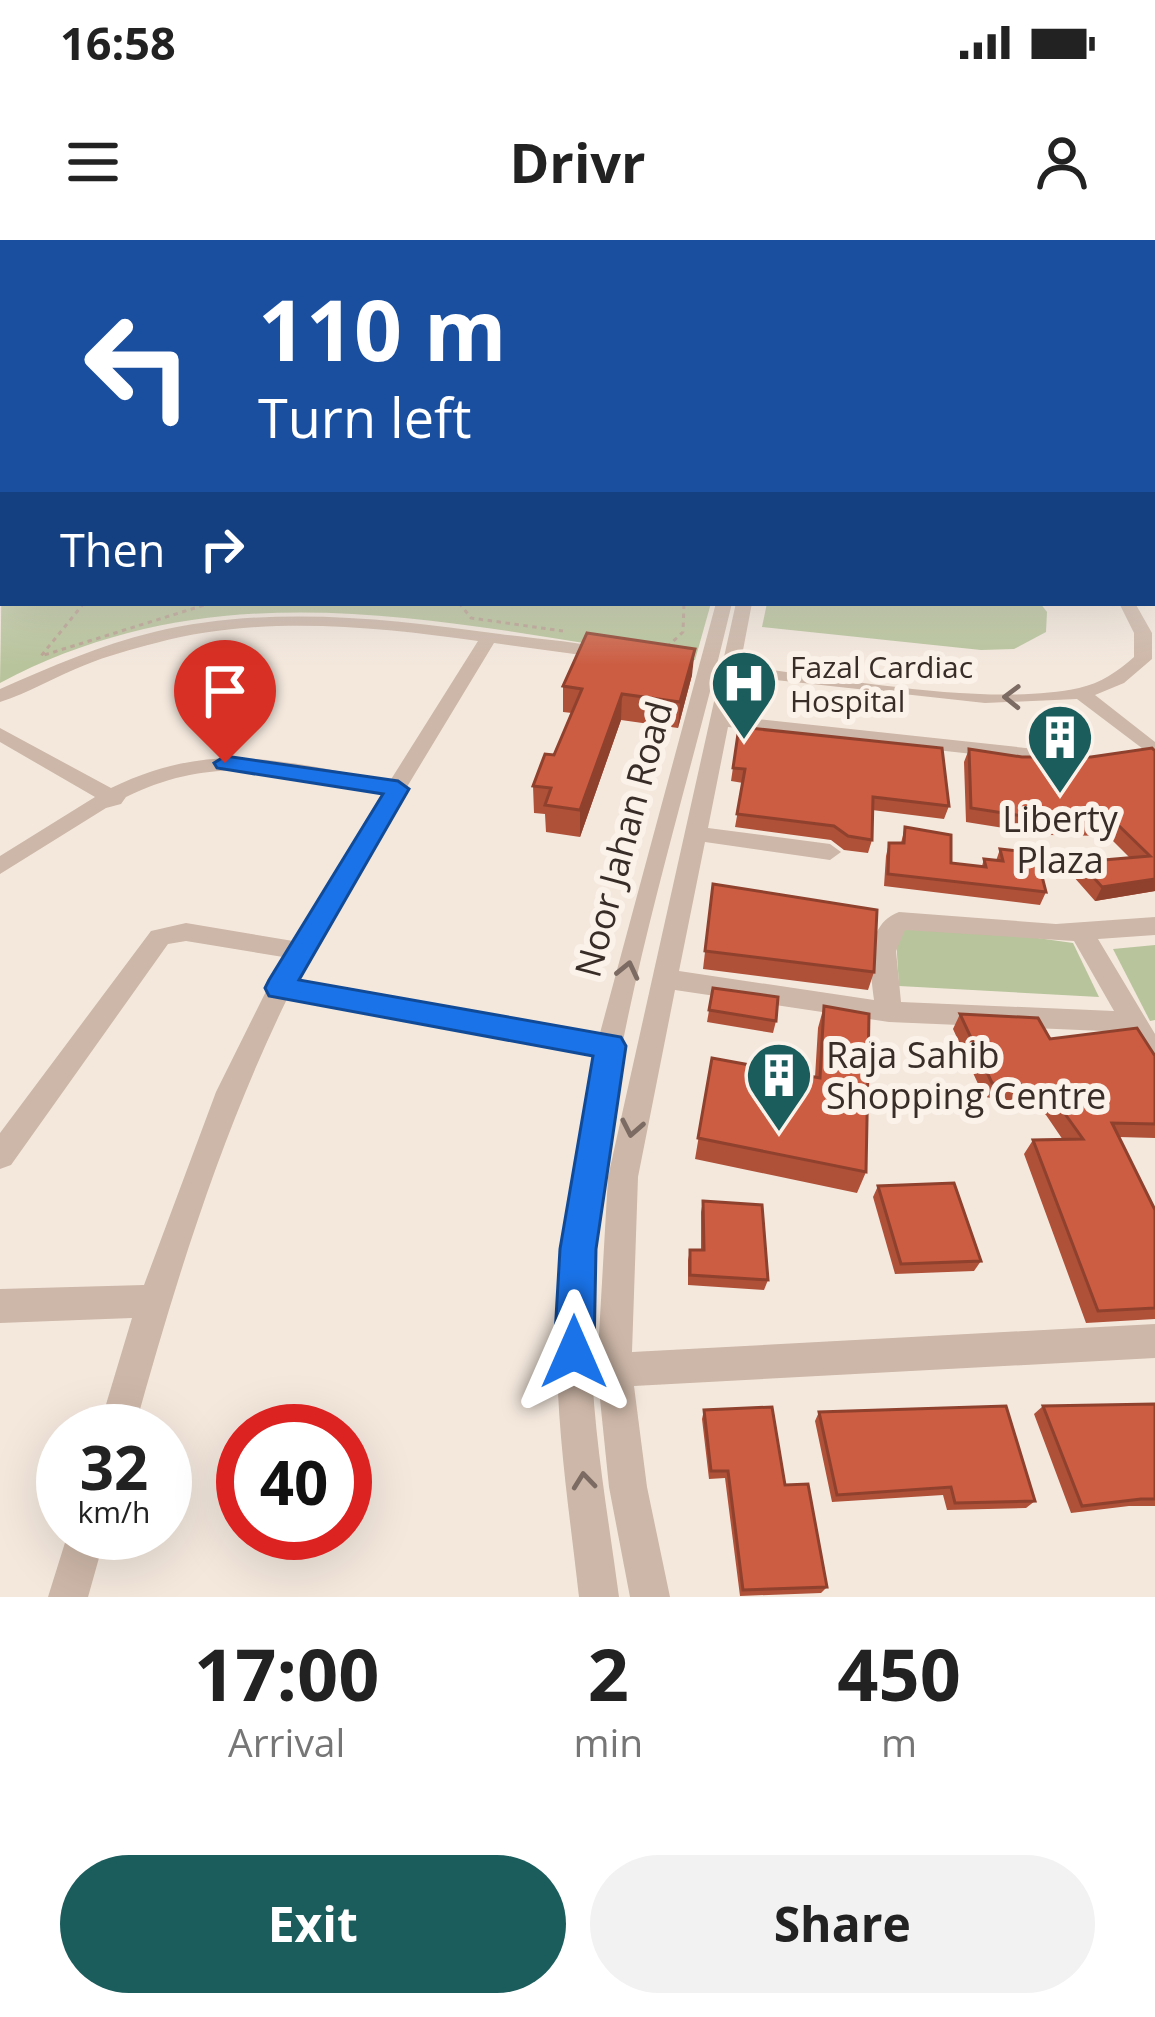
<!DOCTYPE html>
<style>
:root{--surface:#fff;--page:#f2f2f2;--text:#222;--muted:#767676;--accent:#1b5c5d}
body{margin:0;font-family:"Open Sans",sans-serif;background:var(--page);color:var(--text);height:100vh;display:flex;flex-direction:column;font-size:45px;white-space:nowrap}
*{box-sizing:border-box;margin:0}
p{font-size:39px;color:var(--muted)}
.icon{flex:none;width:66px;height:66px;fill:none;stroke:currentColor;stroke-width:2;stroke-linecap:round;stroke-linejoin:round}
.map{position:relative;height:1357px;overflow:hidden}
.panel{display:flex;flex-direction:column;background:var(--surface);flex:1}
.panel>*{flex:none}
.top-card{position:absolute;left:0px;top:0px;width:1155px;height:366px;box-shadow:0 12px 48px #0002;background:#1a4fa0;color:#fff;overflow:hidden}
.speed{position:absolute;left:36px;top:1164px;display:flex;gap:24px;font-size:60px;font-weight:700;text-align:center}
.speed>*{display:grid;place-content:center;width:156px;height:156px;border-radius:50%;background:var(--surface);box-shadow:0 12px 48px #0002;line-height:1}
.speed small{font-size:30px;font-weight:400}
.speed .limit{border:18px solid #d22;background:#fff;color:#111}
.pin{position:absolute;display:grid;place-items:center;width:102px;height:102px;color:#fff;margin:-123px -51px;border-radius:50% 50% 50% 0;rotate:-45deg;box-shadow:0 0 12px #0007}
.pin .icon{rotate:45deg}
.me{position:absolute;width:132px;margin:-66px;rotate:0deg;stroke-linejoin:round;filter:drop-shadow(0 0 9px #0008)}
.turn{display:flex;align-items:center;gap:42px;height:252px;padding:0 60px;font-size:54px}
.turn .icon{width:156px;height:156px;stroke-width:2.5}
.turn b{display:block;font-size:84px;line-height:102px}
.then{display:flex;align-items:center;height:114px;padding:0 60px;background:#0003;gap:24px;font-size:45px}
.eta{display:flex;justify-content:space-evenly;align-items:center;height:204px;text-align:center}
.eta b{font-size:72px;font-weight:700;line-height:84px}
.primary-button{display:flex;gap:24px;margin-top:auto;padding:24px 60px}
.primary-button a{flex:1;height:138px;border-radius:72px;background:var(--accent);color:#fff;font-size:48px;font-weight:700;line-height:138px;text-align:center}
.primary-button a+a{background:var(--page);color:var(--text)}
.status{display:flex;justify-content:space-between;align-items:center;height:84px;padding:0 60px;background:var(--surface);direction:ltr}
.status svg{height:33px;fill:currentColor}
header{display:flex;justify-content:space-between;align-items:center;height:156px;padding:0 60px;background:var(--surface);font-size:54px;font-weight:700}
.map>svg:first-child{display:block}
.green{fill:#b8c49c}
.lines{fill:none;stroke-linecap:round;stroke-linejoin:round}
.path{stroke:#b9a192;stroke-width:3;stroke-dasharray:4.5 4.5;stroke-linecap:butt}
.minor{fill:#cdb7a8;fill-rule:evenodd}
.major{fill:#7c6359;fill-rule:evenodd}
.wall{fill:#af5039}
.shaded-wall{fill:#8f412e}
.building{fill:#cc5d42;stroke:#8f412e;stroke-width:3}
.oneway{stroke:#7c6b62}
.route{fill:#1a73e8;stroke:#114b97;stroke-width:3}
.labels{text-anchor:middle;dominant-baseline:central;stroke-width:12;stroke-linejoin:round;paint-order:stroke}
.far-poi-label{font-size:30px;fill:#392d28;stroke:#fbf2ea;text-anchor:start}
.poi-label{font-size:36px;fill:#392d28;stroke:#fbf2ea}
.street-label{font-size:36px;fill:#392d28;stroke:#fbf2ea}
</style>
<div class="status"><b>16:58</b><svg viewBox="0 0 49 12"><path d="M0 12V9h3v3zM5 12V6h3v6zM10 12V3h3v9zM15 12V0h3v12zM26 1h20v11H26zM47 4h2v5h-2z"/></svg></div>
<header><svg class="icon" aria-label="menu" viewBox="0 0 24 24"><path d="M4 6h16M4 12h16M4 18h16"/></svg>Drivr<svg class="icon" aria-label="person" viewBox="0 0 24 24"><circle cx="12" cy="8" r="4"/><path d="M4 21q1-7 8-7t8 7"/></svg></header>
<div class="map">
<svg width="1155" height="1357" viewBox="0 0 1155 1357">
<rect width="100%" height="100%" fill="#f4e8dd"/>
<g class="green">
<path d="M3,260v103h708l-16,57c-241,-34 -467,-98 -695,23z"/>
<polygon points="767,363 1040,363 1047,372 1046,392 1014,409 981,410 762,387"/>
<polygon points="911,680 1073,703 1099,757 899,746 896,698"/>
<polygon points="1155,705 1155,780 1150,781 1113,709"/>
</g>
<g class="lines">
<g class="path">
<polyline points="84,363 41,416 211,363"/>
<polyline points="459,363 471,378 563,391"/>
<polyline points="667,407 683,392 684,363"/>
</g>
<g class="minor">
<polygon points="3,249 3,259 0,260 0,250"/>
<polygon points="1152,322 1155,323 1155,334 1152,333"/>
<path d="M716,363h16c-56,237 -141,477 -141,722 -1,91 16,182 28,272h-40c-10,-89 -24,-178 -22,-268 1,-92 19,-185 38,-275l-308,-55c-67,138 -112,284 -153,432h-36l34,-113 -132,5v-34l144,-4 72,-193 67,-135 -97,-16 -18,3 -157,221 -11,4v-36l151,-202 35,-8 107,18 89,-148c-97,-18 -162,-42 -256,4l-5,7 -15,4 -106,66v-18l95,-59 -95,-55v-14l111,60c103,-50 172,-26 279,-7l88,-140c-106,-15 -218,-26 -322,2 -24,6 -49,13 -71,22 -29,11 -56,28 -85,37v-13c50,-22 100,-44 154,-57 114,-27 231,-14 346,2 39,5 79,8 117,16v8l-6,1 -117,-16 -127,210 -71,128 304,52z"/>
<path d="M736,363h16l-12,63c96,11 245,42 339,22 22,-5 38,-16 55,-31v-24l-15,-30h16l17,30v26l-28,24 -29,12 60,47v16l-78,-59 -92,4 -247,-27 -8,40 352,38 10,6 -10,6 -354,-39 -20,101 122,16 11,8 -11,8 -125,-18 -26,129 195,29c-4,-30 -10,-75 25,-88l157,12 99,-7v18l-57,4 57,95v35l-10,-3 -19,-34 -237,-10 -214,-32 -37,187 -6,175 523,-28v34l-521,28 13,101 23,110h-40l-21,-110 -12,-117 11,-193zM905,690l169,11 40,70 -213,-9 -5,-51z"/>
<polygon points="68,1293 106,1293 88,1357 48,1357"/>
</g>
<polygon class="major" points="3,241 3,252 0,253 0,242"/>
</g>
<g class="wall">
<polygon points="1152,236 1155,236 1155,314 1152,313"/>
<polygon points="692,435 678,488 621,480 580,597 546,592 545,574 534,573 533,546 554,515 572,473 563,472 563,446"/>
<polygon points="739,487 949,566 944,579 872,570 872,600 868,613 844,610 831,600 735,587 743,543 731,541"/>
<polygon points="1152,508 1155,651 1095,661 1073,636 1080,622 1130,618 1108,596 1049,595 966,582 964,522 969,509 1022,517 1091,517"/>
<polygon points="905,587 951,623 982,626 984,619 996,621 1000,609 1046,652 1040,665 884,646 886,616 889,603 901,603"/>
<polygon points="713,644 874,732 868,750 703,729"/>
<polygon points="713,748 776,781 773,793 707,782"/>
<polygon points="824,766 866,932 857,953 695,919 712,818 815,837 818,788"/>
<polygon points="960,774 1050,799 1155,816 1155,898 1119,897 1155,970 1155,1079 1086,1083 1024,914 1033,900 1063,900 1046,875 1029,863 984,857 953,789"/>
<polygon points="878,946 981,1021 974,1031 895,1034 873,957"/>
<polygon points="703,961 768,1040 764,1050 688,1045 688,1020 690,1010 701,1010 701,972"/>
<polygon points="1155,1164 1155,1266 1129,1266 1071,1273 1034,1174 1043,1166"/>
<polygon points="704,1170 785,1245 827,1347 821,1353 740,1356 725,1238 709,1239 702,1179"/>
<polygon points="819,1172 1035,1261 1026,1268 947,1270 943,1255 832,1262 815,1181"/>
</g>
<g class="shaded-wall">
<polygon points="695,409 692,435 678,488 680,462"/>
<polygon points="622,454 621,480 580,597 580,570"/>
<polygon points="1155,639 1155,651 1095,661 1102,647"/>
</g>
<g class="building">
<rect x="1152" y="256" width="3" height="36"/>
<polygon points="587,393 695,409 680,462 622,454 580,570 545,565 551,548 533,546 545,514 554,515 582,449 563,446"/>
<polygon points="739,487 942,508 949,566 873,557 872,600 848,596 834,586 737,574 745,529 733,528"/>
<polygon points="1152,508 1155,511 1155,639 1102,647 1080,622 1150,616 1115,582 1055,581 971,568 969,509 1022,517 1091,517"/>
<polygon points="905,587 951,595 951,623 986,627 984,619 1003,621 1000,609 1036,613 1046,652 888,634 889,603 904,603"/>
<polygon points="713,644 877,670 874,732 705,711"/>
<polygon points="713,748 778,757 776,781 709,770"/>
<polygon points="824,766 869,774 866,932 698,898 712,818 820,838"/>
<polygon points="960,774 1038,778 1050,799 1137,788 1155,816 1155,884 1112,883 1155,970 1155,1068 1098,1071 1033,900 1083,899 1055,860 1038,849 992,843"/>
<polygon points="954,943 981,1021 901,1024 878,946"/>
<polygon points="703,961 762,965 768,1040 690,1035 690,1010 704,1010"/>
<polygon points="1155,1164 1155,1259 1141,1259 1082,1266 1043,1166"/>
<polygon points="1006,1166 1035,1261 955,1263 951,1247 837,1255 819,1172"/>
<polygon points="772,1167 785,1245 808,1244 827,1347 743,1350 728,1231 711,1231 704,1170"/>
</g>
<defs><path id="oneway-chevron" d="M-2-3.5L2.5 0L-2 3.5" fill="none" stroke-width="1.6" stroke-linecap="round" stroke-linejoin="round" transform="scale(3)"/></defs>
<g class="oneway">
<use href="#oneway-chevron" transform="translate(1012 457) rotate(-179)"/>
<use href="#oneway-chevron" transform="translate(628 730) rotate(-77)"/>
<use href="#oneway-chevron" transform="translate(632 888) rotate(101)"/>
<use href="#oneway-chevron" transform="translate(584 1241) rotate(-96)"/>
</g>
<linearGradient id="sky" x2="0" y2="1"><stop stop-color="#7cb4d2"/><stop offset="0.55" stop-color="#faf5f0"/><stop offset="1" stop-color="#faf5f0" stop-opacity="0"/></linearGradient>
<rect width="1155" height="426" fill="url(#sky)"/>
<polygon class="route" points="225,516 398,541 409,549 299,740 621,797 626,806 596,1009 594,1112 588,1125 574,1131 560,1125 554,1112 560,1009 593,816 269,756 265,748 269,740 383,554 217,528 214,523"/>
<defs>
<symbol id="hospital-pin" viewBox="-11 -11 22 30"><path d="M0 17L-7.5 6A9.5 9.5 0 1 1 7.5 6Z" fill="#1b5c5d" stroke="#fbf2ea"/><path d="M-5-5h3v3.5h4V-5h3V5h-3V1.5h-4V5h-3Z" fill="#fff"/></symbol>
<symbol id="building-pin" viewBox="-11 -11 22 30"><path d="M0 17L-7.5 6A9.5 9.5 0 1 1 7.5 6Z" fill="#1b5c5d" stroke="#fbf2ea"/><path d="M-4-6H4V6H1V3H-1V6H-4ZM-2.5-4.3h1.7v1.8h-1.7ZM.8-4.3h1.7v1.8H.8ZM-2.5-1h1.7V.8h-1.7ZM.8-1h1.7V.8H.8Z" fill="#fff"/></symbol>
</defs>
<g fill-rule="evenodd">
<use href="#hospital-pin" x="706" y="405" width="76" height="104"/>
<use href="#building-pin" x="1022" y="459" width="76" height="104"/>
<use href="#building-pin" x="741" y="797" width="76" height="104"/>
</g>
<g class="labels">
<g class="far-poi-label">
<text x="790" y="426">Fazal Cardiac<tspan x="790" dy="34">Hospital</tspan></text>
</g>
<g class="poi-label">
<text x="1060" y="578">Liberty<tspan x="1060" dy="41">Plaza</tspan></text>
<text x="826" y="814" text-anchor="start">Raja Sahib<tspan x="826" dy="41">Shopping Centre</tspan></text>
</g>
<g class="street-label">
<text transform="translate(623 599) rotate(-75)">Noor Jahan Road</text>
</g>
</g>
</svg>
<div class="speed"><div>32<small>km/h</small></div><div class="limit">40</div></div>
<div class="pin" style="left:225px;top:523px;background:#d93025"><svg class="icon" aria-label="arrive" viewBox="0 0 24 24"><path d="M6 21V4h12l-3 4 3 4H6"/></svg></div>
<svg class="me" style="left:574px;top:1112px" viewBox="-20 -20 40 40"><path d="M0-17L14 15 0 8-14 15z" fill="#1a73e8" stroke="#fff" stroke-width="4"/></svg>
<div class="top-card">
<div class="turn"><svg class="icon" aria-label="left" viewBox="0 0 24 24"><path d="M17 20v-9H6M10 6l-5 5 5 5"/></svg><div><b>110 m</b>Turn left</div></div>
<div class="then">Then<svg class="icon" aria-label="right" viewBox="0 0 24 24"><path d="M7 20v-9h11M14 6l5 5-5 5"/></svg></div>
</div>
</div>
<section class="panel">
<div class="eta">
<div><b>17:00</b><p>Arrival</p></div>
<div><b>2</b><p>min</p></div>
<div><b>450</b><p>m</p></div>
</div>
<div class="primary-button"><a>Exit</a><a>Share</a></div>
</section>
